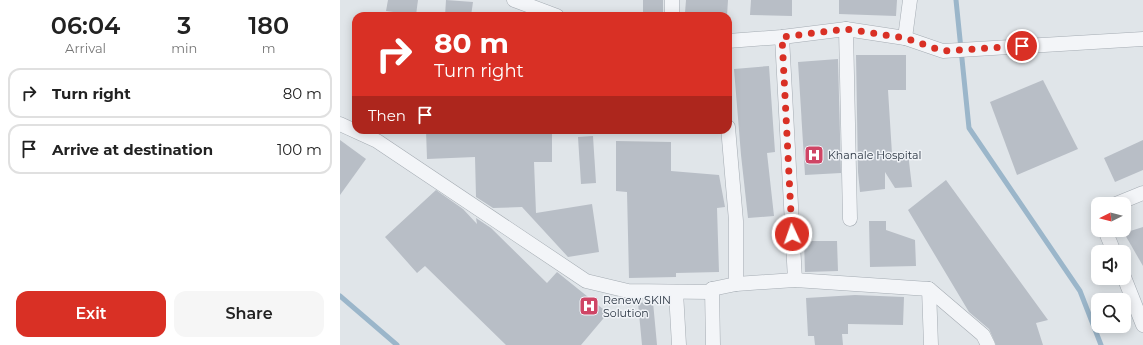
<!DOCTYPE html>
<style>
:root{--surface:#fff;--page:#f6f6f6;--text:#222;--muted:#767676;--line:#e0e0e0;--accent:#d93025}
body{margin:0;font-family:Montserrat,sans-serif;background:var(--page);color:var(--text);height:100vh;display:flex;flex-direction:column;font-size:15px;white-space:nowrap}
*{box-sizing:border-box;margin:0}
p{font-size:13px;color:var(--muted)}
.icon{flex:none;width:22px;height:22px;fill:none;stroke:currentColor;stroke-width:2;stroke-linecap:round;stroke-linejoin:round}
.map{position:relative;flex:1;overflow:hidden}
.side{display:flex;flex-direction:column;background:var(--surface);width:340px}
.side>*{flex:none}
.guide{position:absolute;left:12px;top:12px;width:380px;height:122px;border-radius:12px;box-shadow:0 2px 10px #0003;background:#d93025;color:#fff;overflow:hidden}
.needle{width:26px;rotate:264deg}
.tools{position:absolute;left:751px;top:197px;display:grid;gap:8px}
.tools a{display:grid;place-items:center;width:40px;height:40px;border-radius:8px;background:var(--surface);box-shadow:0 2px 10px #0003;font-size:20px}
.pin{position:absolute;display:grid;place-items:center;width:34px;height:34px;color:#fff;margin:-17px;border:2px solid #fff;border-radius:50%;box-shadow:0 1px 4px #0007}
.me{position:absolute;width:44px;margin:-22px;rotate:357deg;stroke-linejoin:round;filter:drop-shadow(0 0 3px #0008)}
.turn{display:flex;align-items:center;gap:14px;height:84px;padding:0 16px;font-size:18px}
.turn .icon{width:52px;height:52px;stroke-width:2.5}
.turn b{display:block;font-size:28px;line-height:34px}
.then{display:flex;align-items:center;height:38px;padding:0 16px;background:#0003;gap:8px;font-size:15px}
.eta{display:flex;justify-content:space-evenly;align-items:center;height:68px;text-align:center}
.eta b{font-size:24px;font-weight:600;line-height:28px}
.button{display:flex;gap:8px;margin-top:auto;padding:8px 16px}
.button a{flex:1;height:46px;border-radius:12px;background:var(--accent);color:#fff;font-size:16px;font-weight:600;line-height:46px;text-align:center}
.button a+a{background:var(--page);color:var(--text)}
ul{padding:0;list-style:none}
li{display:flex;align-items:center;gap:12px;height:50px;margin:0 8px 6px;padding:0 8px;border:2px solid var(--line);border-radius:12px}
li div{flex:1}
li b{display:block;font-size:15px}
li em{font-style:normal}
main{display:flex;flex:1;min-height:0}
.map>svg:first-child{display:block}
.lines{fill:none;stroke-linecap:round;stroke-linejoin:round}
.stream{stroke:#9bb6ca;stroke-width:5}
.building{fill:#b8bec6}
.minor-casing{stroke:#a5acb3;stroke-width:15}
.minor{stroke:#f3f5f8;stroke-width:14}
.route{stroke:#d93025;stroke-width:7;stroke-dasharray:0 12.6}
.labels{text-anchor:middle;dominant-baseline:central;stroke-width:3;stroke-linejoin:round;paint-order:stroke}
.poi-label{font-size:11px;fill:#293441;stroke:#f0f3f7;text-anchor:start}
</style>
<main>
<section class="side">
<div class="eta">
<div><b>06:04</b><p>Arrival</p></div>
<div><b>3</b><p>min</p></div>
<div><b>180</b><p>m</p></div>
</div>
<ul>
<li><svg class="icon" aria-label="right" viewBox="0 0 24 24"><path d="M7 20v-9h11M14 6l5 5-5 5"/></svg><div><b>Turn right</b></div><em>80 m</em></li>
<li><svg class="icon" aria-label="arrive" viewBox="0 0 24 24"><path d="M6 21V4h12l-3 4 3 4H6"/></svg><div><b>Arrive at destination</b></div><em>100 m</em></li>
</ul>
<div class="button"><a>Exit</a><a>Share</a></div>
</section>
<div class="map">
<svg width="803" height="345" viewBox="0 0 803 345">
<rect width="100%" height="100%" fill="#e0e5e9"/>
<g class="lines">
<g class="stream">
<polyline points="616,0 629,128 740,291 761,345"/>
<polyline points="0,296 57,345"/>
</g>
</g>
<g class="building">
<polygon points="48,0 78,0 76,15 46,11"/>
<polygon points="106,0 133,2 131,16 105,16"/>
<polygon points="303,0 323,0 323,14 303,15"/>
<polygon points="346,0 388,0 387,16 345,13"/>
<polygon points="411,0 452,0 452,16 410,15"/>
<polygon points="499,0 557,0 556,16 499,14"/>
<polygon points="516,55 566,55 566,90 548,90 552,154 568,153 572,187 555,188 545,172 545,189 520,192 518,172"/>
<polygon points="498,59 501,173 465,175 458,62"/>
<polygon points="429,66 435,152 427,153 434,216 408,218 401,155 394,69"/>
<polygon points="703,80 738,149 677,175 650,102"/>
<polygon points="86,130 212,130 212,162 194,162 196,213 252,204 259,252 228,257 182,207 153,208 136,197 135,157 87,159"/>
<polygon points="253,136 256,183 241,184 238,137"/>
<polygon points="0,140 26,159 0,195"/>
<polygon points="803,140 803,170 775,182 764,158"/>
<polygon points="276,141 331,142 331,171 379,175 385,207 377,208 379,272 336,273 336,277 289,278 287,192 276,191"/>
<polygon points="606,180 708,320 696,323 703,345 656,345 649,329 629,312 568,210"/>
<polygon points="96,190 123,209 137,224 136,218 151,228 207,283 217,272 268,313 241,345 166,345 85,266 77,273 45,237"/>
<polygon points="529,221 546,221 546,230 575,240 576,266 530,267"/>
<polygon points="803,227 803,266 784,233"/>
<polygon points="464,241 497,241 498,271 465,272"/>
<polygon points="515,295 564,297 563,325 508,324 508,334 502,334 503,345 475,345 474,336 468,336 466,298"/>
<polygon points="313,302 317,345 302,345 298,303"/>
</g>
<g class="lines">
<defs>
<g id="minor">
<polyline points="174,0 217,16"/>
<polyline points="332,0 332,16"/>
<polyline points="506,29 510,219"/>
<polyline points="442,37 455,280"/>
<polyline points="565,38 570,0"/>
<polyline points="388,41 442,37 506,29 565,38 603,51 803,39"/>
<polyline points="0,124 37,141 246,281 288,291 370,292 372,289 396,284 455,280 589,289 643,335 648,345"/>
<polyline points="388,127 396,221 396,284"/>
<polyline points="776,204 803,193"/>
<polyline points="765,230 774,252"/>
<polyline points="784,277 803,325"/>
<polyline points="372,289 373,345"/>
<polyline points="589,289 591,345"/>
<polyline points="336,292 339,345"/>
</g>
</defs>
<use href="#minor" class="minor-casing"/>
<use href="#minor" class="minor"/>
</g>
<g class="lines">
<polyline class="route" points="452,234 442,37 506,29 565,38 603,51 682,46"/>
</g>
<defs>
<symbol id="hospital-square" viewBox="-11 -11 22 22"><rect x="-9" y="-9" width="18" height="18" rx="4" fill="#cf4565" stroke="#f0f3f7"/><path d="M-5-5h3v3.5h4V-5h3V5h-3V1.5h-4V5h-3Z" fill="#fff"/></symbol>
</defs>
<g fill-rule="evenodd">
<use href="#hospital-square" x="463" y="144" width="22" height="22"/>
<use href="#hospital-square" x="238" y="295" width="22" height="22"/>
</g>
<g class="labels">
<g class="poi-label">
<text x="488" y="155">Khanale Hospital</text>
<text x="263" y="300">Renew SKIN<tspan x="263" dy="13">Solution</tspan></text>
</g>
</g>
</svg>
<div class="tools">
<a><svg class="needle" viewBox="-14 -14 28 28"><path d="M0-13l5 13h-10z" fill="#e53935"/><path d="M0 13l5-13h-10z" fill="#767676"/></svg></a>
<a><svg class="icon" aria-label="sound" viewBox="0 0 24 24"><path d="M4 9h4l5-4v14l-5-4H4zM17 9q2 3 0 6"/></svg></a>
<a><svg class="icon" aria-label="search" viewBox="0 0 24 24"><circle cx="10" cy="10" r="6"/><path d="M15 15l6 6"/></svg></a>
</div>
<div class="pin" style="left:682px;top:46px;background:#d93025"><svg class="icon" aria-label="arrive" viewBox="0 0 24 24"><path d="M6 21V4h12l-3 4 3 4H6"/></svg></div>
<svg class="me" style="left:452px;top:234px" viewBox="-20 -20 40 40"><circle r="17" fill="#d93025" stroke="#fff" stroke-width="3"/><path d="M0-11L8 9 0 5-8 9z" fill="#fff"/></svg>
<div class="guide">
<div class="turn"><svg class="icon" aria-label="right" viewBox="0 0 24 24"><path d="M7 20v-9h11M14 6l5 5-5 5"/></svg><div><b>80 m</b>Turn right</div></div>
<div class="then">Then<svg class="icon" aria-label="arrive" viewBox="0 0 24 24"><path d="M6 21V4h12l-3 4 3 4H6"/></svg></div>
</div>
</div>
</main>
